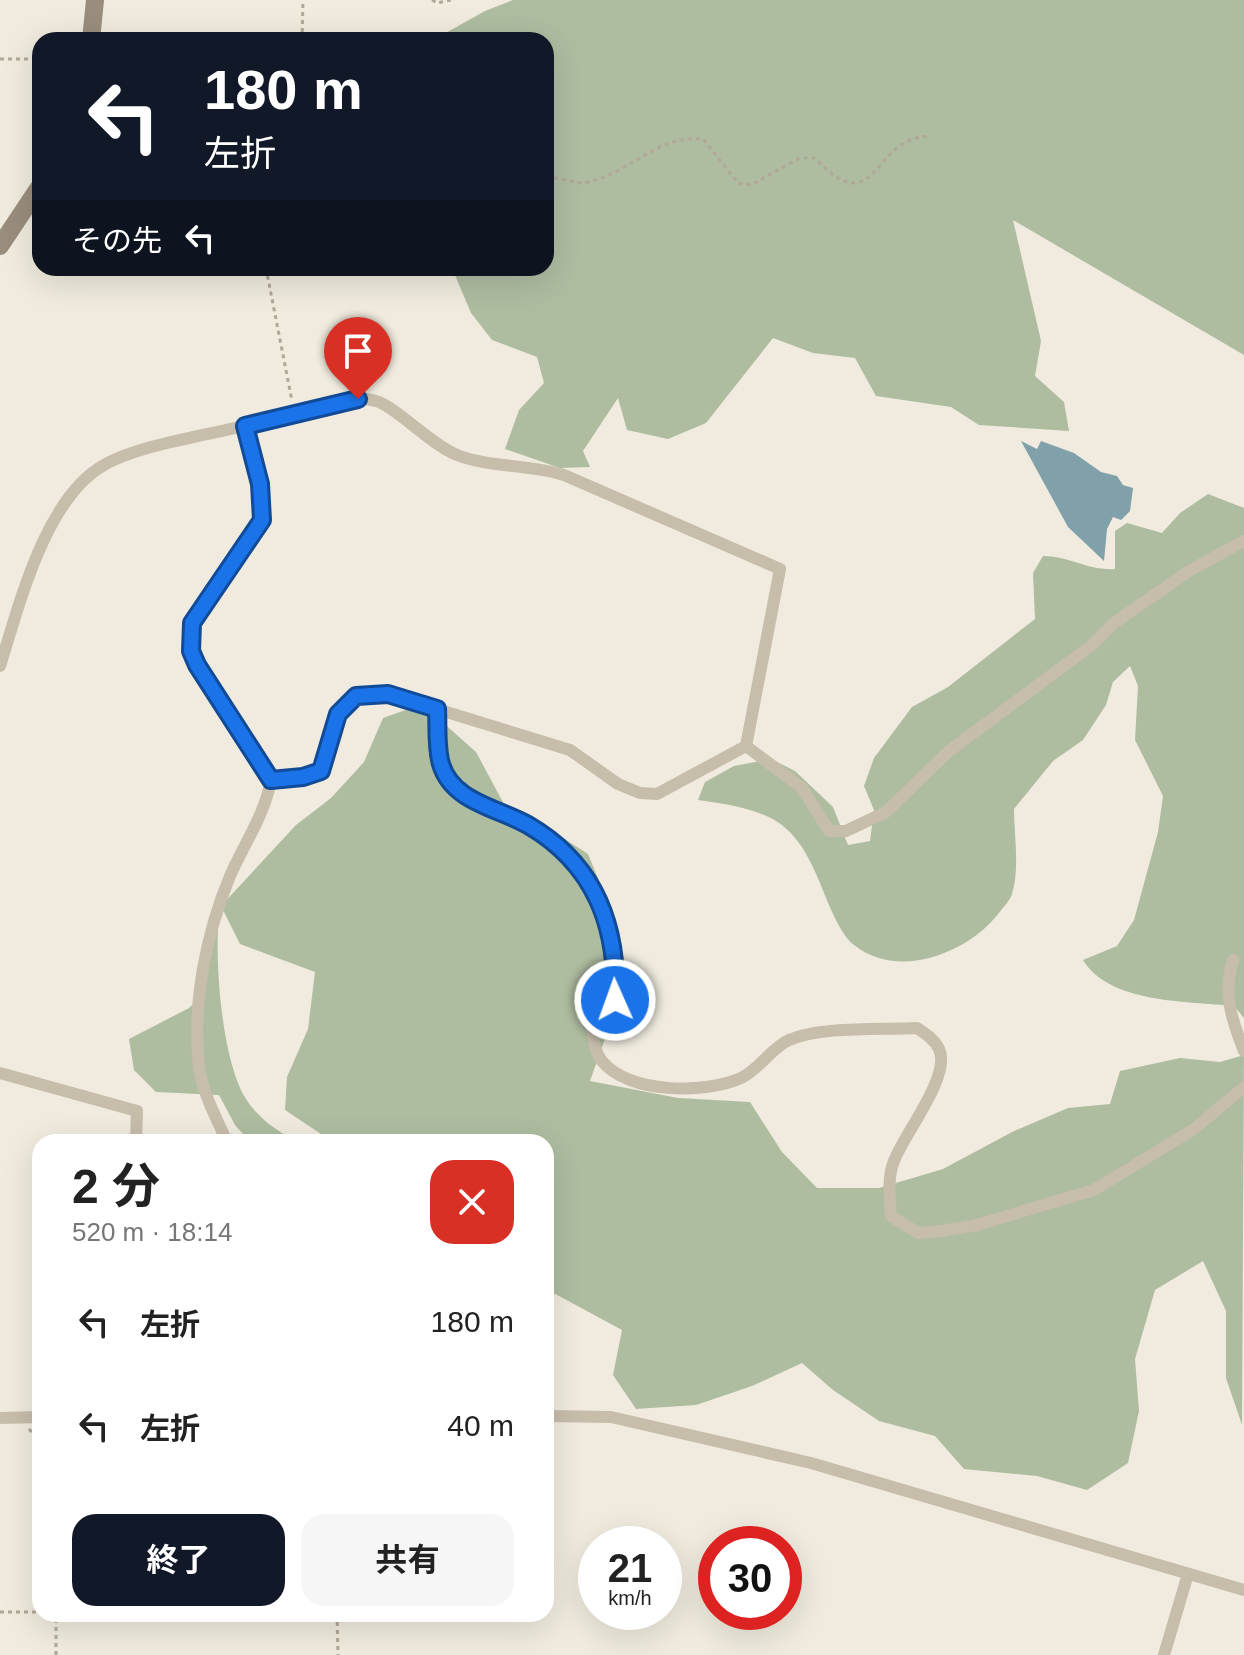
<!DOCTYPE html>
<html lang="ja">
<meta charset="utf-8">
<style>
:root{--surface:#fff;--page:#f6f6f6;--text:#222;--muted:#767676;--accent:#111827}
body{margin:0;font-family:Helvetica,"Noto Sans JP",sans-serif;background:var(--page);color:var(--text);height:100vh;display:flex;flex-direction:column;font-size:30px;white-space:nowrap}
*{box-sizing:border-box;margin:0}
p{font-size:26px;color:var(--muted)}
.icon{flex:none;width:44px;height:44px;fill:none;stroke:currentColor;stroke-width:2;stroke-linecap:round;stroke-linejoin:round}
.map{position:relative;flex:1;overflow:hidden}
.drawer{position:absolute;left:32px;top:1134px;width:522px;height:488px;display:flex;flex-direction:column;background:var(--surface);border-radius:24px;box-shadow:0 8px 32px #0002}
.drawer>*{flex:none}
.hud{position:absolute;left:32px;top:32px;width:522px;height:244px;border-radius:24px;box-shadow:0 8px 32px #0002;background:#111827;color:#fff;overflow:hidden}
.speed{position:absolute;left:578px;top:1526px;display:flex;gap:16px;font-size:40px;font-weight:700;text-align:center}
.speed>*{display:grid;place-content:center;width:104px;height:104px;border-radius:50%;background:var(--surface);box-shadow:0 8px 32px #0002;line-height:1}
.speed small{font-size:20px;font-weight:400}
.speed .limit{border:12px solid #d22;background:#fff;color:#111}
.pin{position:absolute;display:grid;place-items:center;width:68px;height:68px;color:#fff;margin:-82px -34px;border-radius:50% 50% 50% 0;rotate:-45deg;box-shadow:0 0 8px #0007}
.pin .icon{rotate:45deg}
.me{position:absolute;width:88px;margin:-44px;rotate:358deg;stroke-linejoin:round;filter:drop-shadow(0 0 6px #0008)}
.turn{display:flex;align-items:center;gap:28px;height:168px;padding:0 40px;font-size:36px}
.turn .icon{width:104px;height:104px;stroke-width:2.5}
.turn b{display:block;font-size:56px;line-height:68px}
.then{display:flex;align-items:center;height:76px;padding:0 40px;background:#0003;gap:16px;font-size:30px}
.round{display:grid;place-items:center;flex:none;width:84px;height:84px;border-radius:24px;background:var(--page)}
.overview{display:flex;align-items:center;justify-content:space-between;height:136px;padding:0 40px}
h1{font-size:48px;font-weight:700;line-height:60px}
.primary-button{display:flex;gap:16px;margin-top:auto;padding:16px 40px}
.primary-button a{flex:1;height:92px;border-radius:24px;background:var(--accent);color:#fff;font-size:32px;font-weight:700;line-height:92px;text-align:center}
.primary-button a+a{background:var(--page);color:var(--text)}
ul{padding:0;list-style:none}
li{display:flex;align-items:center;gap:24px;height:104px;padding:0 40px}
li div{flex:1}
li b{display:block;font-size:30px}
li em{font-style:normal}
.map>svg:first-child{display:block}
.green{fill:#aebda0}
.water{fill:#80a1aa}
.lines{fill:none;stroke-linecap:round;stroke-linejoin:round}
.path{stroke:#b2a796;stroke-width:3;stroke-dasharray:4 4;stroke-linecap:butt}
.street{stroke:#c7bdab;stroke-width:12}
.secondary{stroke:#9a8d7d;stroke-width:18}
.route-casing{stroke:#114b97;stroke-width:20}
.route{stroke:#1a73e8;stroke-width:14}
</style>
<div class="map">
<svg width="1244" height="1655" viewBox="0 0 1244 1655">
<rect width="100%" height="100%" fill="#f0ebde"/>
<g class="green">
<polygon points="513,0 1244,0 1244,355 1013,220 1041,341 1035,376 1064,402 1069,431 979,425 951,407 876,396 855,358 813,353 773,338 706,423 668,439 627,430 618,398 583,451 590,467 560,468 505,449 519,410 544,383 537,357 492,340 471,313 452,268 546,268 546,40 433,40 485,11"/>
<path d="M1208,494l36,14v510l-10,-12c-46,-5 -124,-2 -151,-46l34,-14 17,-26 24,-88 5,-36 -28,-56 3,-54 -8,-20 -17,16 -7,23 -23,35 -30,21 -39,48c0,27 6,58 -2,85 -2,7 -9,13 -13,19 -32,41 -101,67 -145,32 -12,-9 -22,-33 -28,-47 -29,-76 -48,-87 -128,-98l7,-18 29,-16 37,-7 24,12 38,36 15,38 22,-4 4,-31 -10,-24 10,-28 38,-51 36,-20 87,-68 -2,-46 10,-17c27,0 45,15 72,13v-38l12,-8 35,10 18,-20z"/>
<polygon points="422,704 476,752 505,806 537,821 588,854 618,927 624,985 590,1081 678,1098 750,1102 782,1152 817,1188 879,1188 943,1169 1014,1131 1068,1108 1110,1104 1120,1071 1180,1058 1220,1062 1244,1055 1242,1425 1226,1378 1226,1311 1203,1261 1155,1290 1135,1359 1139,1411 1128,1463 1087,1490 1037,1476 964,1469 935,1436 879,1421 833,1390 802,1363 752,1386 696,1405 636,1409 613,1375 622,1330 546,1289 546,1142 333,1142 285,1110 287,1077 308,1029 315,972 240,944 221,906 296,825 331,798 364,762 383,718"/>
<path d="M218,927c-2,46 4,119 22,161 11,25 35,43 59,54h-49l-15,-17 -16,-30 -63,-3 -22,-22 -5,-31 60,-31 12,-11z"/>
</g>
<polygon class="water" points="1021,441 1037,449 1041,441 1074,453 1101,472 1117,476 1123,485 1133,488 1130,511 1121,520 1113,517 1107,529 1104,561 1068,527"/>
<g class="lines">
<g class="path">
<polyline points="432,0 437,3 451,0"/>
<polyline points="302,40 303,0"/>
<polyline points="0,59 40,59"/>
<path d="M546,177c14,0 30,8 43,5 42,-10 70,-48 114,-43l35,44 13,2 49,-27h15c63,67 55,-22 116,-22"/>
<polyline points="266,268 292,401"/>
<polyline points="29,1429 40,1441"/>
<polyline points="0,1612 40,1612"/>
<polyline points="337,1614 338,1655"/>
<polyline points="56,1655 56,1614"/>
</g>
<g class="street">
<polyline points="245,426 260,484 262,520 192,623 191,651 197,665 271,780"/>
<path d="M0,666c19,-60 45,-168 104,-201 37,-21 110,-31 153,-42 30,-8 89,-31 119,-22 19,5 54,43 81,54 34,13 71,9 107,20l216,94 -34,177"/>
<path d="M437,709l4,55 14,24 73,37 26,18 33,32 12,20 17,76 -1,29 -22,32c1,10 2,21 9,29 26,33 104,33 139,17 18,-8 30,-30 48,-38 32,-14 93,-10 128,-12 9,6 18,12 22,21 13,26 -35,85 -45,112 -7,17 -4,37 -3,55l27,17 23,-2 36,-6 117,-35 100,-61 50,-42"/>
<polyline points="746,746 802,788 829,831 846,831 886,812 949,751 1092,645 1114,623 1189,571 1244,541"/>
<polyline points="271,780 303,777 321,771 338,714 356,696 388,694 570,750 618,784 640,793 657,794 746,746"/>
<path d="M1233,960c-10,34 -2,58 11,91"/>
<polyline points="0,1073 137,1111 136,1142"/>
<path d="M227,1142c-10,-23 -25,-50 -28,-75 -7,-63 7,-133 31,-191 14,-32 35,-62 41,-96"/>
<polyline points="546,1416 611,1417 811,1463 1244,1590"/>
<polyline points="0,1418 40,1417"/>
<polyline points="1164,1655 1188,1574"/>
</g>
<g class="secondary">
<polyline points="91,40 95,0"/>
<polyline points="0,246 40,186"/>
</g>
</g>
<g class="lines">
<defs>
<path id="route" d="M358,399l-113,27 15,58 2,36 -70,103 -1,28 6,14 74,115 32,-3 18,-6 17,-57 18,-18 32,-2 49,15c1,17 -1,38 4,55 11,38 57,44 87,61 67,39 90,101 87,175"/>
</defs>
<use href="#route" class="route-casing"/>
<use href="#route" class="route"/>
</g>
</svg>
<div class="speed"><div>21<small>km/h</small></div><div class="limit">30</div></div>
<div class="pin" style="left:358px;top:399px;background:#d93025"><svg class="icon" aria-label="arrive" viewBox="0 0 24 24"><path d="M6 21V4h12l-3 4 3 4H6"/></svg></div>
<svg class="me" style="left:615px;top:1000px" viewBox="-20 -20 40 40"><circle r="17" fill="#1a73e8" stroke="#fff" stroke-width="3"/><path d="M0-11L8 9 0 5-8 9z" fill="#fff"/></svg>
<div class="hud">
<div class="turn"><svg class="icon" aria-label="left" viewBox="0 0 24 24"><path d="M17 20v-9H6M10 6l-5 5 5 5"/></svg><div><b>180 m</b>左折</div></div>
<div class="then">その先<svg class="icon" aria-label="left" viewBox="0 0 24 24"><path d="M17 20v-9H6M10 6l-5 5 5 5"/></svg></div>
</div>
<section class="drawer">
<div class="overview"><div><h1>2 分</h1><p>520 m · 18:14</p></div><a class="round" style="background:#d93025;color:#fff"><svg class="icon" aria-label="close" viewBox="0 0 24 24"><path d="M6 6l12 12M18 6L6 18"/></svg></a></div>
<ul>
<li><svg class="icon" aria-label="left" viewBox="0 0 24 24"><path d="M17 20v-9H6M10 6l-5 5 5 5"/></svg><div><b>左折</b></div><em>180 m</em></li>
<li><svg class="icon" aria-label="left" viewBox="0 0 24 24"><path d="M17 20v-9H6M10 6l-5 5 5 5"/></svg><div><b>左折</b></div><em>40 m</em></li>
</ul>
<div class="primary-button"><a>終了</a><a>共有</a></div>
</section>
</div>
